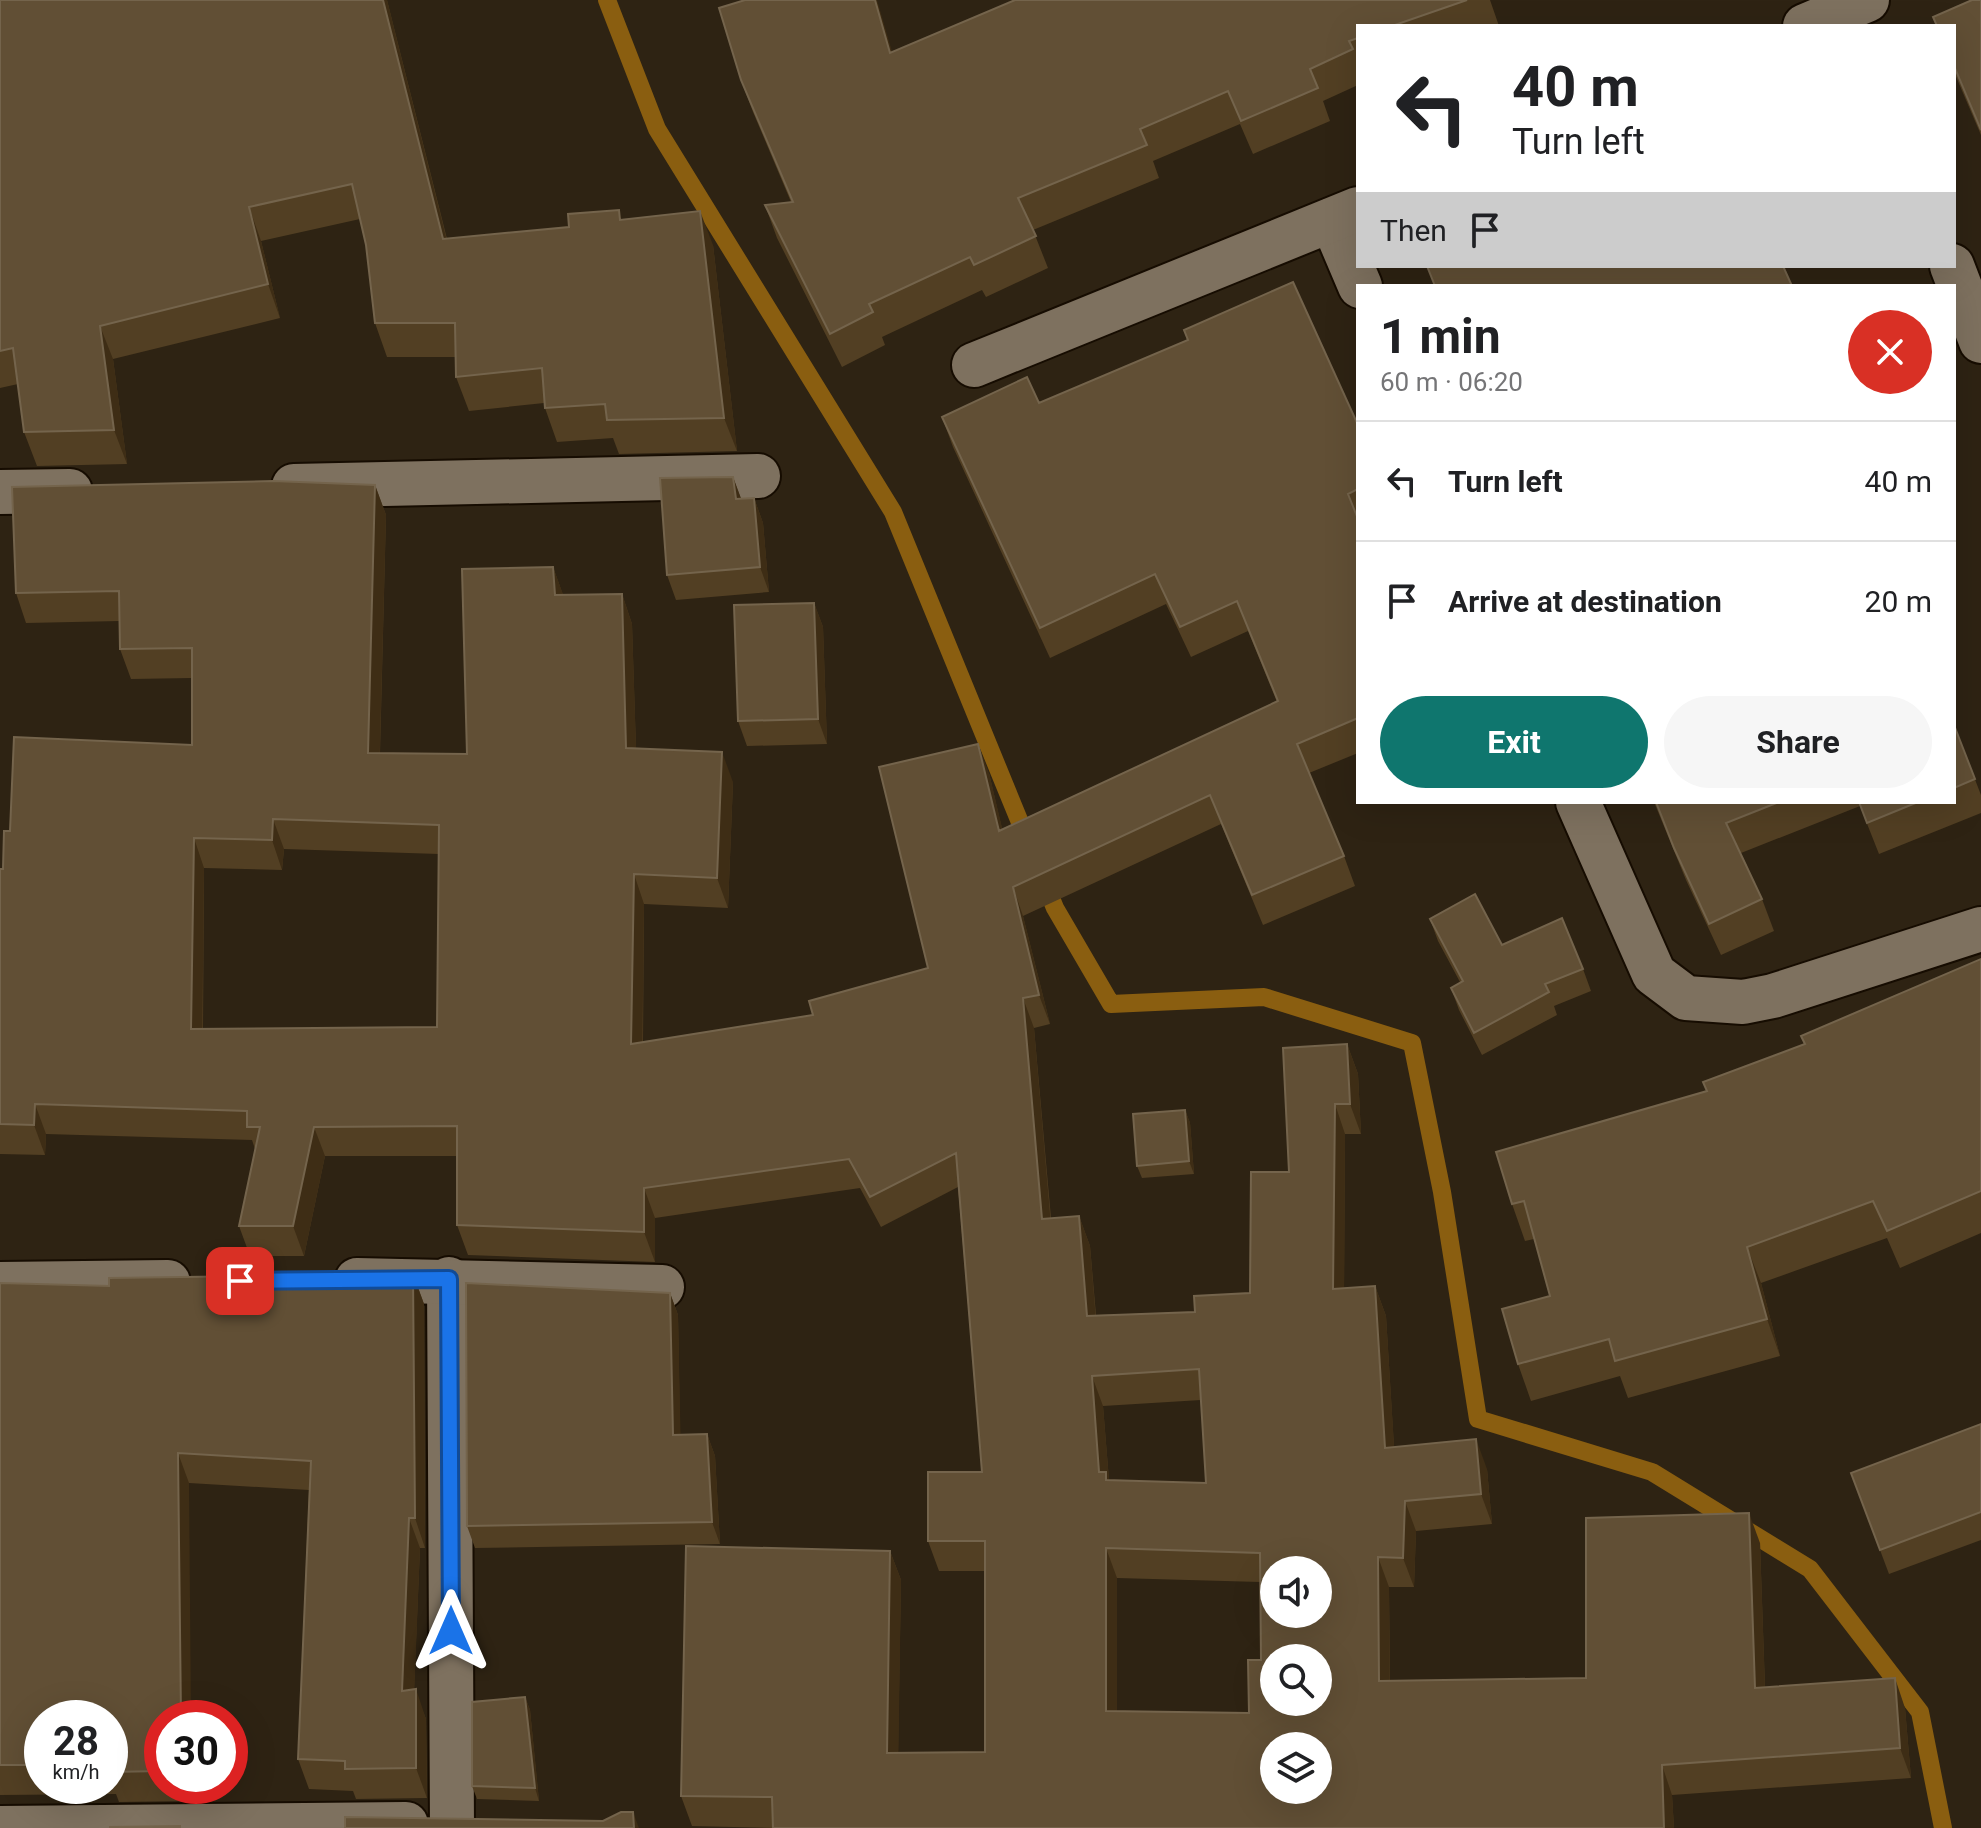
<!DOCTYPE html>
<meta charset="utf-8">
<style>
:root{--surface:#fff;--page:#f6f6f6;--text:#202124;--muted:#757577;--line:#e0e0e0;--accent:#0f766e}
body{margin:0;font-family:Roboto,sans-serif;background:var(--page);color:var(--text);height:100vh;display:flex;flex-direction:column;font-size:30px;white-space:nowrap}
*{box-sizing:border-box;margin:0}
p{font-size:26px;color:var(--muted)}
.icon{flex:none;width:44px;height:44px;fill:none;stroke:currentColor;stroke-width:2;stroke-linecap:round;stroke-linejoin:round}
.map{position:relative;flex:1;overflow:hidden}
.panel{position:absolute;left:1356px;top:284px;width:600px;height:520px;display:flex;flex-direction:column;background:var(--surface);border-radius:0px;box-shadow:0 8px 32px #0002}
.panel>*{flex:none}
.hud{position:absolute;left:1356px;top:24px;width:600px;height:244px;border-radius:0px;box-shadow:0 8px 32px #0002;background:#fff;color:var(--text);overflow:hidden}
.buttons{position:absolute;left:1260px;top:1556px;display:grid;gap:16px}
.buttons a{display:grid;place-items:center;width:72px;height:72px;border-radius:50%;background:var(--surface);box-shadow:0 8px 32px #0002;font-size:40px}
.speed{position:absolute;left:24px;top:1700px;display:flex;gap:16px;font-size:40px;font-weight:700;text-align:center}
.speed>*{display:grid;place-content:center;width:104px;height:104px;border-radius:50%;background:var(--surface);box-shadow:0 8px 32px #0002;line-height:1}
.speed small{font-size:20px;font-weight:400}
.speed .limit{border:12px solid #d22;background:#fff;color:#111}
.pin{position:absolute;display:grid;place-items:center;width:68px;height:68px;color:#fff;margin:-34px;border-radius:16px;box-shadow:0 4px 12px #0006}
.me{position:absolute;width:88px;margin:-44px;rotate:0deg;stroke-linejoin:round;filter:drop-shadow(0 0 6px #0008)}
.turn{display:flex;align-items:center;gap:28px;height:168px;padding:0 24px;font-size:36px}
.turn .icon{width:104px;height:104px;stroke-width:2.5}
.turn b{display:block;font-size:56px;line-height:68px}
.then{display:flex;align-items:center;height:76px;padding:0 24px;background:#0003;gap:16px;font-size:30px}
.round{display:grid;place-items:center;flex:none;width:84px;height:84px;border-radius:42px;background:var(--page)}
.overview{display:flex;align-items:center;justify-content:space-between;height:136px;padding:0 24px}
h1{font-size:48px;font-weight:700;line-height:60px}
.primary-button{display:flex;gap:16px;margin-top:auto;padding:16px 24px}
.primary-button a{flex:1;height:92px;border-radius:48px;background:var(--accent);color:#fff;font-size:32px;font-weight:700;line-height:92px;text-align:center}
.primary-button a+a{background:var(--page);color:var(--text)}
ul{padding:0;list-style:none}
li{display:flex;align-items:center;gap:24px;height:120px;padding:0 24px;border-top:2px solid var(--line)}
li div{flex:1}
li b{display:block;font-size:30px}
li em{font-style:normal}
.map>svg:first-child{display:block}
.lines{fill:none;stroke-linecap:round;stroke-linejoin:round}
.stream{stroke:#8a5e10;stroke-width:18}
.street-casing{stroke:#160c01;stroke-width:48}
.street{stroke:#7e715f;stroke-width:44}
.wall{fill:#523f23;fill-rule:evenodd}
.shaded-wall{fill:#3e2d15}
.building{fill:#614f35;stroke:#74644c;stroke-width:2;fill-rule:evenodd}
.route-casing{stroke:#114b97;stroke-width:20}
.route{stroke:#1a73e8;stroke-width:14}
</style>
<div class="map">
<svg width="1981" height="1828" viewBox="0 0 1981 1828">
<rect width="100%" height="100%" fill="#2e2313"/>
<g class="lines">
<g class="stream">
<polyline points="607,0 657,129 893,512 1028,842"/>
<polyline points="1044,881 1055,908 1111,1004 1264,997 1412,1043 1442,1192 1478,1419 1652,1472 1810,1569 1920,1712 1943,1828"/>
</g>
<defs>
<g id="street">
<polyline points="1805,26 1867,0"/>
<polyline points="1332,220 1360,286"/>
<polyline points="1952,266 1981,341"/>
<polyline points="974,365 1358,209"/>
<polyline points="294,486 758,476"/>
<polyline points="0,492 70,491"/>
<polyline points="1578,802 1654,974 1686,998 1743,1002 1773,996 1981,929"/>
<polyline points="449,1279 452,1828"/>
<polyline points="357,1280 662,1287"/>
<polyline points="0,1284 168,1282"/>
<polyline points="0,1828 406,1824"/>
</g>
</defs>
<use href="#street" class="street-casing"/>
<use href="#street" class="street"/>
</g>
<g class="wall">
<polygon points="0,0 387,0 447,239 569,227 623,220 713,245 737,451 619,454 613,438 557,442 545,408 544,403 469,411 456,377 456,357 387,357 375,323 366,245 360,219 261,241 280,318 113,359 127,464 37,466 24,432 18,384 0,388"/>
<polygon points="1015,0 1490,0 1499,26 1358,26 1358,85 1323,101 1330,121 1253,154 1240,124 1153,161 1159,178 1033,230 1048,268 986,297 982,290 882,337 885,345 842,367 777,238 765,205 791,202 753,112 741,80 892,52"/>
<polygon points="1981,0 1981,135 1954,72 1954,26"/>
<path d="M1184,330l174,95v328l-49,20 35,83 11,30 -92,39 -42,-101 -198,92 27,108 -16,4 17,190 28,-2 11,30 6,69 99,-3 55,-19 39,-121 58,-128 11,30 3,60h-16l-1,154 31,-2 11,30 8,131 93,22 5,55 -76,7 -2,56h-25l1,94 196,-3 174,-135 5,144 140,21 6,70 -239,17 2,33h-901l-81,-2 -11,-30 209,-245 11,29 -3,173 87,-1v-181h-46l-11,-30 54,-69 -24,-285 -77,40 -21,-39 -205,30v44l-187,-7 -11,-30v-69h-132l-21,100h-54l-11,-30 16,-77 -3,-9 -206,-6 -1,21 -45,-1v-285h3l7,-38 182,-86v-67l-61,1 -11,-30v-28l-94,2 -10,-30 359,-108 11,30 -6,238 87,1 86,-187 10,28 59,-1 10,30 4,125 97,33 -5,126 -84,-4 -1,139 170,-28 115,-47 61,-195 13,56 275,-127 -29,-71 -57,26 -25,-53 -116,54 -97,-211 -11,-30 97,-14 148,-63zM284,849l155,5 -2,173 -234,2 1,-161 78,2zM1201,1400l5,83 -97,-3 -6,-74zM1117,1578l143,4 1,78 -12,53 -132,-2z"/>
<polygon points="733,477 741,499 754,498 763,523 769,592 676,600 667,575"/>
<polygon points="814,603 823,627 827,744 747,746 738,721"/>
<polygon points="1954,725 1981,795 1981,813 1879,854 1860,806 1741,853 1762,899 1774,931 1721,955 1686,880 1654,802 1954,802"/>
<polygon points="1430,919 1502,945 1583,969 1591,991 1554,1006 1557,1015 1482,1055 1459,1010 1451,988 1460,982 1438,941"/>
<polygon points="1981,959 1981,1233 1900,1268 1887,1238 1761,1283 1780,1356 1628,1398 1620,1376 1531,1401 1518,1364 1550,1296 1534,1239 1525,1241 1512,1204 1707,1091"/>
<polygon points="1185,1110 1190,1123 1194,1174 1142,1178 1137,1166"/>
<path d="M413,1274l11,30 1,244h-5l-6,142 12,29 1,79 -71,1 -3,-8 -44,-2 -11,-30 11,-269 -120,-7 -27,235v68h30v8h-3v7l-70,1 -3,-8 -116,1v-512l109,3zM42,1718h68v68h-68z"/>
<polygon points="670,1293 678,1315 680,1435 707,1434 715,1456 720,1544 475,1548 467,1526"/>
<polygon points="1981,1424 1981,1540 1889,1574 1851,1473"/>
<polygon points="525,1697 530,1710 539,1801 477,1799 472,1786"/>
</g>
<g class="shaded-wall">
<polygon points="383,0 387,0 455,273 443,239"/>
<polygon points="875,0 877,0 902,86 890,53"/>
<polygon points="249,207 261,241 280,318 268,284"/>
<polygon points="700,211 713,245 737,451 724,418"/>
<polygon points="100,326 113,359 127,464 114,430"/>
<polygon points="733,477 742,501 736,499"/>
<polygon points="375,485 386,515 379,783 368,753"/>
<polygon points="754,498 763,523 769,592 760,567"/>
<polygon points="553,567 564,597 555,595"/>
<polygon points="622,594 632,624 637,778 626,748"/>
<polygon points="814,603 823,627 827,744 818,719"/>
<polygon points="978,744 989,773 1010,861 999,831"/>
<polygon points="722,752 733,782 728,908 717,878"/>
<polygon points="273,819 284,849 282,870 272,840"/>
<polygon points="194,838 204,868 202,1059 191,1029"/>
<polygon points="634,874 644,904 642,1074 631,1044"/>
<polygon points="1013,887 1023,916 1050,1024 1039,995"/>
<polygon points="1023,998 1034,1028 1053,1249 1042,1219"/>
<polygon points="1347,1044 1358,1074 1361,1134 1350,1104"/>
<polygon points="35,1104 46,1134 45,1155 34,1125"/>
<polygon points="1335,1104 1345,1134 1344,1319 1333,1289"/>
<polygon points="1185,1110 1190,1123 1194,1174 1189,1161"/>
<polygon points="314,1127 325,1156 304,1256 293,1226"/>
<polygon points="644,1188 655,1218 655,1262 644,1232"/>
<polygon points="1079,1216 1090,1246 1098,1346 1087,1316"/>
<polygon points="1747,1247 1761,1283 1780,1356 1767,1319"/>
<polygon points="413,1274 424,1304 425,1548 415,1518"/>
<polygon points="1375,1286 1386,1316 1396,1478 1385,1448"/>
<polygon points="670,1293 678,1315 681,1457 673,1435"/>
<polygon points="1092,1376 1103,1406 1109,1480 1116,1502 1099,1472"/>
<polygon points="707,1434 715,1456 720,1544 712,1522"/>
<polygon points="1476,1439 1487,1469 1492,1524 1481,1494"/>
<polygon points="178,1453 189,1483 191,1718 181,1718"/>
<polygon points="1405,1501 1416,1531 1414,1587 1403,1558"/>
<polygon points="1749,1513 1760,1543 1766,1718 1755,1688"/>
<polygon points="409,1518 420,1548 413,1721 402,1691"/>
<polygon points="1106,1548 1117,1578 1117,1741 1106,1711"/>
<polygon points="890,1551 901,1580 898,1783 887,1753"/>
<polygon points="1378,1557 1389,1587 1390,1711 1379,1681"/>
<polygon points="1895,1678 1905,1708 1911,1778 1900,1748"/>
<polygon points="416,1689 426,1719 427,1798 416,1768"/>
<polygon points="525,1697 530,1710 539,1801 535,1788"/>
<polygon points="1662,1765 1672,1795 1674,1828 1664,1828"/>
<polygon points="184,1786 186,1786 189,1794 189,1801"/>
<polygon points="633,1812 639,1828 634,1828"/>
</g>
<g class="building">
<polygon points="0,0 383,0 443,239 569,227 568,214 619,210 620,220 700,211 724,418 607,420 605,404 545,408 542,368 456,377 455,323 375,323 366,245 352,184 249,207 268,284 100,326 114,430 24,432 13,348 0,351"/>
<polygon points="745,0 875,0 890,53 1015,0 1467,0 1392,26 1358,26 1358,38 1349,41 1353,49 1310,69 1318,88 1241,121 1228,91 1140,129 1147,145 1018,198 1036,236 974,265 970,257 869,304 873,312 830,334 765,205 793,202 741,80 719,8"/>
<polygon points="1972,0 1981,0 1981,130 1954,66 1954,26 1937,26 1933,17"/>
<polygon points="1427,266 1783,266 1792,286 1435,286"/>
<path d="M1293,282l65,143v64l-10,5 10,25v199l-61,26 47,112 -92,39 -42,-100 -197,92 26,108 -16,3 19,221 37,-3 8,100 108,-4 -1,-16 56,-3 1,-121h38l-6,-124 64,-4 3,60h-15l-2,185 42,-3 10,162 91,-9 5,55 -76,7 -2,57 -25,-1 1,124 207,-3v-160l163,-5 6,175 140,-10 5,70 -238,17 2,63h-891l-1,-31 -91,-1 5,-250 204,5 -3,202 98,-1v-211h-57v-69h54l-26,-319 -86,44 -21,-38 -205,29v44l-187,-7v-99l-143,1 -21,99h-54l21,-99h-13v-16l-212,-7 -1,21 -34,-1v-255h3l1,-38h6l4,-94 178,8v-97l-72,1 -1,-58 -103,2 -4,-106 261,-6 102,4 -7,268 99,1 -5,-185 91,-2 2,28 67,-1 4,154 96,4 -5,126 -83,-4 -3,170 182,-29 -4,-14 119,-33 -49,-201 99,-23 21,87 279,-130 -41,-100 -57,26 -25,-53 -115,54 -98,-211 85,-40 12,26 149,-63 -4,-10zM273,819l166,6 -2,202 -246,2 3,-191 78,2zM1199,1369l7,114 -100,-3v-8h-7l-7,-96zM1106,1548l154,5 1,107h-13l1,53 -143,-2zM1274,1570h44v44h-44zM1274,1658h44v44h-44zM1274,1746h44v44h-44z"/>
<polygon points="733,477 736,499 754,498 760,567 667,575 660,478"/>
<polygon points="814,603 818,719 738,721 734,605"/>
<polygon points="1954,725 1975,779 1954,788"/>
<polygon points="1656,802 1779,802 1726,823 1762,899 1709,924 1674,848"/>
<polygon points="1859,802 1918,802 1867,823"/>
<polygon points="1475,894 1502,945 1562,918 1583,969 1545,984 1549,992 1474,1033 1451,988 1463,981 1430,919"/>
<polygon points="1981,959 1981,1191 1887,1231 1873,1201 1747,1247 1767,1319 1615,1361 1609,1339 1518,1364 1502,1309 1550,1296 1524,1201 1512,1204 1496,1152 1707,1091 1703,1082 1805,1044 1801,1036"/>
<polygon points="1185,1110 1189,1161 1137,1166 1133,1114"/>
<polygon points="413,1274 415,1518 409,1518 402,1691 416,1689 416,1768 345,1769 345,1761 298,1759 311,1461 178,1453 181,1718 162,1718 162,1771 110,1772 110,1718 42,1718 42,1765 0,1765 0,1283 109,1286 109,1278"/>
<polygon points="466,1283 670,1293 673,1435 707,1434 712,1522 467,1526"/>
<polygon points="1981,1424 1981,1512 1880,1550 1851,1473"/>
<polygon points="525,1697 535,1788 472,1786 472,1702"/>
<polygon points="621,1812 633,1812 634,1828 345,1828 345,1817 603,1821"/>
<polygon points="180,1826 180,1828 110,1828 110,1827"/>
</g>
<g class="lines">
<defs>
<polyline id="route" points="240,1281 449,1279 451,1631"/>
</defs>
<use href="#route" class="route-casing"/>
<use href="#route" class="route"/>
</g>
</svg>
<div class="buttons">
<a><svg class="icon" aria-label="sound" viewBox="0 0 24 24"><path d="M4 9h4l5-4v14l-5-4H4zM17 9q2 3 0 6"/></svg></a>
<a><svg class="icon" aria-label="search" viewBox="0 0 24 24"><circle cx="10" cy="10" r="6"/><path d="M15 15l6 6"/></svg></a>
<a><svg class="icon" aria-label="layers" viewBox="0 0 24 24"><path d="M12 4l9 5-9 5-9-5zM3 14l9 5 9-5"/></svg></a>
</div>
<div class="speed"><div>28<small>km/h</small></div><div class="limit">30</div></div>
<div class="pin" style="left:240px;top:1281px;background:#d93025"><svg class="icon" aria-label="arrive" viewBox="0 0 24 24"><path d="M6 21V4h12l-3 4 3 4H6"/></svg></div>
<svg class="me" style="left:451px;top:1631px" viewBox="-20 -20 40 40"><path d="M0-17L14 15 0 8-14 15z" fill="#1a73e8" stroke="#fff" stroke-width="4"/></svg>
<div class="hud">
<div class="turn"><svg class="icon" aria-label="left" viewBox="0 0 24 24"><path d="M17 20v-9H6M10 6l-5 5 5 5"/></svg><div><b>40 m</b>Turn left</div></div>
<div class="then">Then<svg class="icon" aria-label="arrive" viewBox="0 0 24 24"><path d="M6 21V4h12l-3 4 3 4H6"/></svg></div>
</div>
<section class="panel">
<div class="overview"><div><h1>1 min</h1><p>60 m · 06:20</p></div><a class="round" style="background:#d93025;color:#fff"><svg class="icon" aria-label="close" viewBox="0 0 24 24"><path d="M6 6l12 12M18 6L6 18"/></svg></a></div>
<ul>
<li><svg class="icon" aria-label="left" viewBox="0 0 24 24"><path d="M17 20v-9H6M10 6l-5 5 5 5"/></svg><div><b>Turn left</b></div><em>40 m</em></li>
<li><svg class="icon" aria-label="arrive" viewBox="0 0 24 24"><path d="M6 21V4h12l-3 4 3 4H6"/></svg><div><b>Arrive at destination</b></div><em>20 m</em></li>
</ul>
<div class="primary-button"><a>Exit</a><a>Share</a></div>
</section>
</div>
